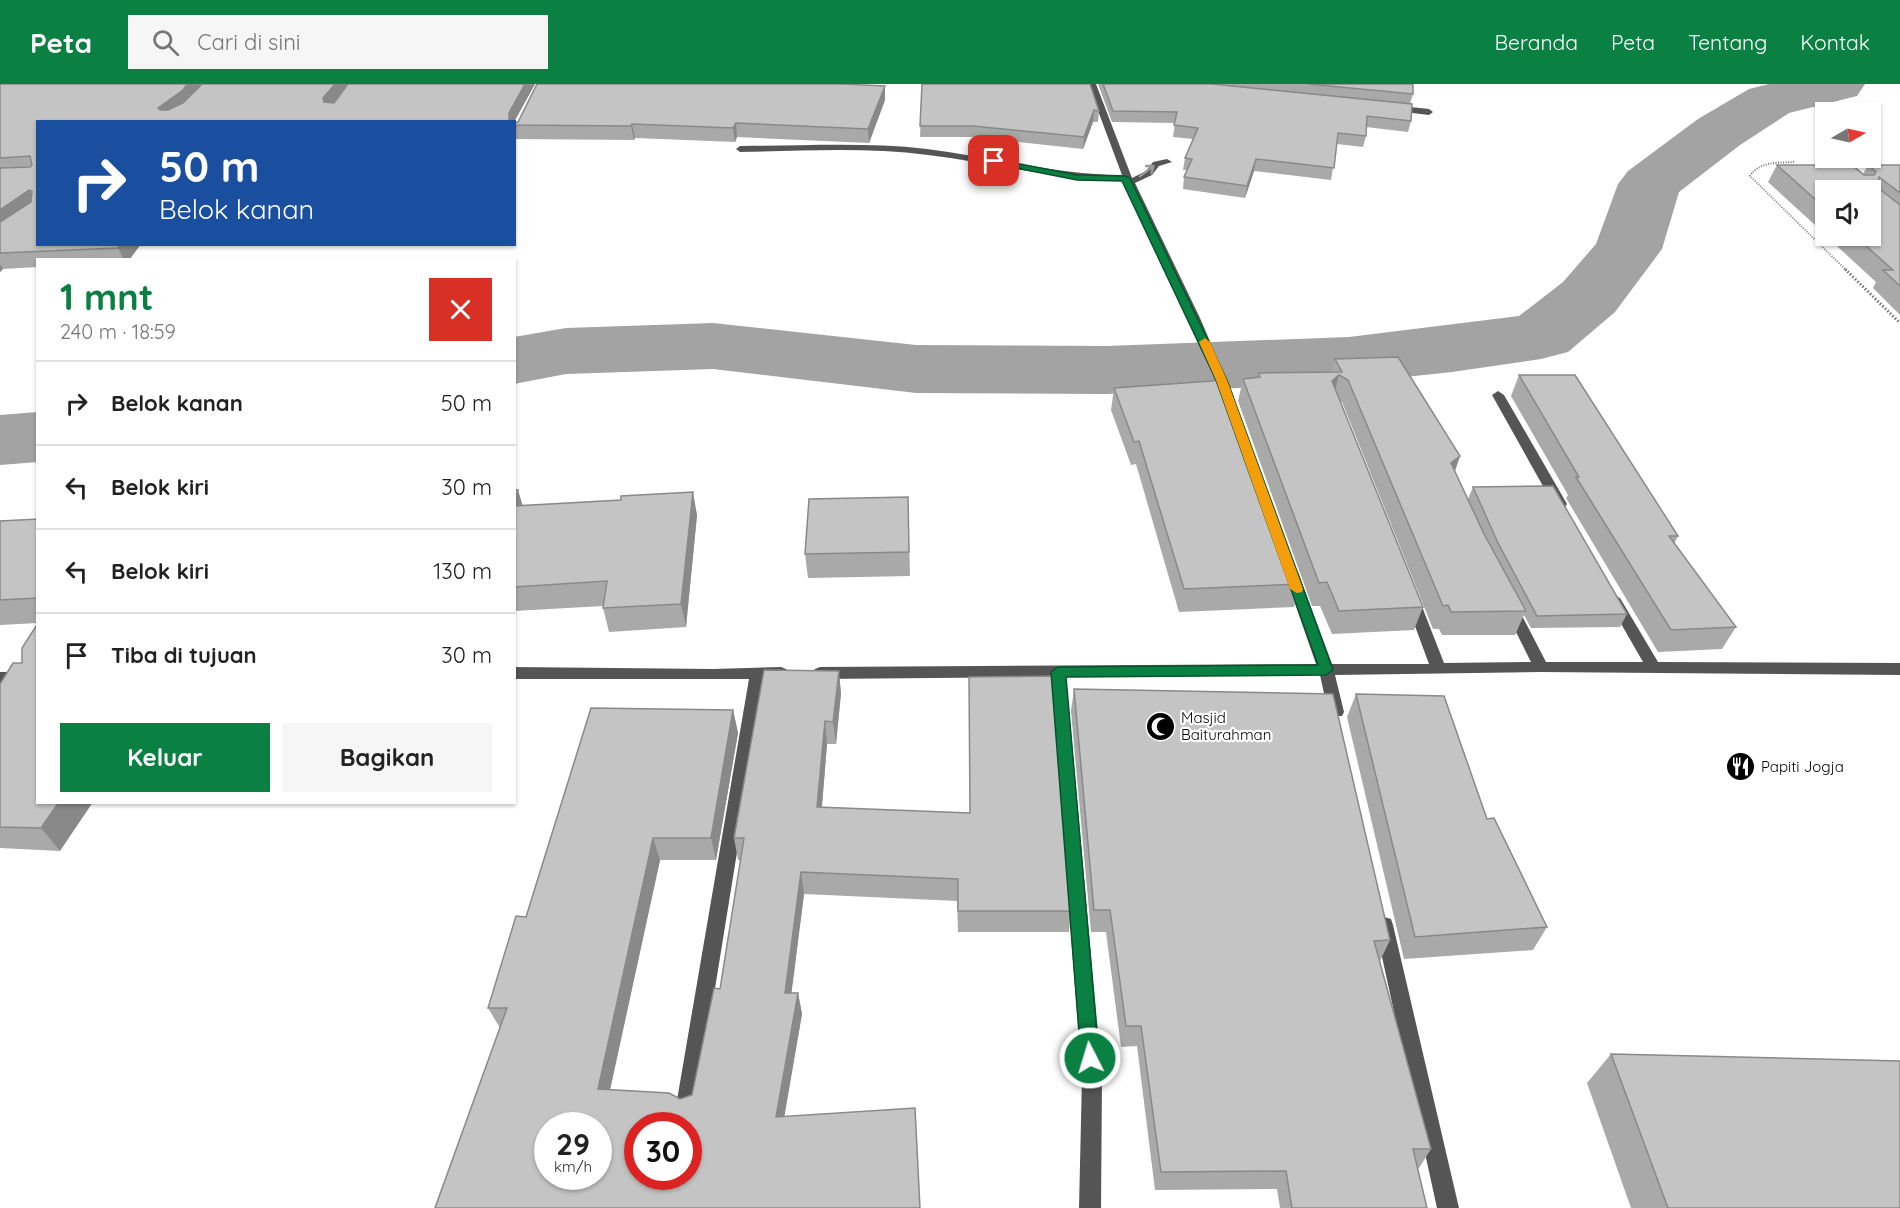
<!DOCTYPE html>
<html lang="id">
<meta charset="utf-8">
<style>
:root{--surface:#fff;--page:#f6f6f6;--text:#222;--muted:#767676;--line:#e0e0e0;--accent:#0b8043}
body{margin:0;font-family:Quicksand,sans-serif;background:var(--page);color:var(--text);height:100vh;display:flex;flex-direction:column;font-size:22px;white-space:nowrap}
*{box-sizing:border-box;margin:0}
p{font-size:20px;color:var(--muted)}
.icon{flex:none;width:33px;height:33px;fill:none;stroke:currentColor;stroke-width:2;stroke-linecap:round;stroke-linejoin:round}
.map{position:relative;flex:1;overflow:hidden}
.panel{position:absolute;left:36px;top:174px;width:480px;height:546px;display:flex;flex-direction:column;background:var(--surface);border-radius:0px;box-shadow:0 2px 4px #0004}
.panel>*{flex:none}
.banner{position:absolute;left:36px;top:36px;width:480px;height:126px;border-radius:0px;box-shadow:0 2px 4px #0004;background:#1a4fa0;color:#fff;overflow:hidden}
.needle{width:39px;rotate:81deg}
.buttons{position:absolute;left:1815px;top:18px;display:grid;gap:12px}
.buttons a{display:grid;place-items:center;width:66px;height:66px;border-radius:0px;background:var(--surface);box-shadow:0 2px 4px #0004;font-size:30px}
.speed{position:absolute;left:534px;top:1028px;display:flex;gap:12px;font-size:30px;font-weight:700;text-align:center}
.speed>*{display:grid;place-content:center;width:78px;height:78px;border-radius:50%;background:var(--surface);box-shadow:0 2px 4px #0004;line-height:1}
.speed small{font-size:15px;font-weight:400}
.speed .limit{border:9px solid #d22;background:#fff;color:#111}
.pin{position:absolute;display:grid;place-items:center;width:51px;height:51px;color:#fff;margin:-26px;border-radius:12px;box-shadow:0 3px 9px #0006}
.me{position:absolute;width:66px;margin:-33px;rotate:355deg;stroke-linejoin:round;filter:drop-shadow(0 0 4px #0008)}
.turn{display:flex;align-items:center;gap:21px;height:126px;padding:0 24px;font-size:27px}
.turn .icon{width:78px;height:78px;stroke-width:2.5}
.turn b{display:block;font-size:42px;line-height:51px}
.round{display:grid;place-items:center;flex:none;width:63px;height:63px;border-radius:0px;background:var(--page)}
.summary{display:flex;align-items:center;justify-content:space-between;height:102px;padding:0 24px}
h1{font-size:36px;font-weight:800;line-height:45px;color:var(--accent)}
.action{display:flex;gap:12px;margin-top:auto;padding:12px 24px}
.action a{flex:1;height:69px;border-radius:0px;background:var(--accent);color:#fff;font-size:24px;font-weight:800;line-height:69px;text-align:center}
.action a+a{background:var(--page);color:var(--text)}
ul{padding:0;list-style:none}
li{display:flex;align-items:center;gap:18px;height:84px;padding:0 24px;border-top:2px solid var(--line)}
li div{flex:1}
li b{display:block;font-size:22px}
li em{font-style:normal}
header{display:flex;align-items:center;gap:36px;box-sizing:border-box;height:84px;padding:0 30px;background:var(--accent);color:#fff}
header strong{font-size:28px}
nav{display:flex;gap:33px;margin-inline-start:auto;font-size:21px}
.search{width:420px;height:54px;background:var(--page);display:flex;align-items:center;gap:15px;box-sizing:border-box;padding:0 21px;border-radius:0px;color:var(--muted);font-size:22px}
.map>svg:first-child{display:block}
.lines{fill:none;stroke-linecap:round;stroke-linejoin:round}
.river{fill:#a3a3a3;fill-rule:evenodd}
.path-far1{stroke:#777;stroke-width:2;stroke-dasharray:1 1.5;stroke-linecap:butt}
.path{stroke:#777;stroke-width:3;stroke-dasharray:1.5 2;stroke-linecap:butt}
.minor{fill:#555;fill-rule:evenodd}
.wall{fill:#a9a9a9}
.shaded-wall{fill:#898989}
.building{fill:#c4c4c4;stroke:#898989;stroke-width:1.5;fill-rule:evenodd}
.oneway{stroke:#999}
.route{fill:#0b8043;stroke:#07532c;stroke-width:1.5}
.slow{fill:#f59e0b}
.labels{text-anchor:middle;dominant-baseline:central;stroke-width:4.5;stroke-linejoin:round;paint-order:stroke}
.poi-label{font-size:15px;fill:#000;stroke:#fff;text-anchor:start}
</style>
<header>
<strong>Peta</strong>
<div class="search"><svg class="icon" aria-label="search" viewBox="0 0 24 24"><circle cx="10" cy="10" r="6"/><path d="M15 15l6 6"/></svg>Cari di sini</div>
<nav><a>Beranda</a><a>Peta</a><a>Tentang</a><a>Kontak</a></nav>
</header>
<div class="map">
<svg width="1900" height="1124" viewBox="0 0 1900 1124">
<rect width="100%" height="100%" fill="#fff"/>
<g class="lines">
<g class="river">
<polygon points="1769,0 1865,0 1857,12 1789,29 1740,61 1679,108 1662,165 1615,228 1568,268 1541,275 1452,288 1349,299 1107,310 916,309 713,285 566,290 514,300 514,253 566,244 713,239 916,261 1107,262 1349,253 1519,232 1563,198 1596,160 1618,100 1628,87 1698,35 1749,5"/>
<polygon points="38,328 38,378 0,381 0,331"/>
</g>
<path class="path-far1" d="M1794,78c-15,1 -35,-1 -44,14l97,95"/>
<polyline class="path" points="1845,185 1900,239"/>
<g class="minor">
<path d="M1088,0h8l36,94 14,-7 7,-9 14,-3 5,3 -13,4 -7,9 -17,8 65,135 34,79 -2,3 -4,1 -6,-4 -33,-79 -65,-137c-66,-1 -130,-18 -196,-26 -62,-8 -125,-4 -188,-3l-4,-3 4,-3c62,0 125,-4 187,3 65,8 129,26 195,26z"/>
<polygon points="1391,21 1429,25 1433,28 1429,31 1388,26 1388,22"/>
<polygon points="1825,71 1830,74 1865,106 1856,106 1822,76 1822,72"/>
<polygon points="1498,307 1504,311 1567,420 1565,423 1560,424 1553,420 1492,311"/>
<polygon points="1291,483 1298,488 1332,580 1429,580 1405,515 1412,510 1419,515 1444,579 1531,578 1504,524 1511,519 1518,524 1546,578 1643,578 1608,517 1615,512 1620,514 1658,578 1900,579 1900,591 1541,588 1335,591 1344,628 1342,632 1330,632 1328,628 1320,591 1066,593 1102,993 1101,1124 1079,1124 1082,993 1051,593 820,595 815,593 812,589 815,585 820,583 1316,580 1284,488"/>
<polygon points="514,583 713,585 781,583 786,585 789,589 786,593 765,595 696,1022 693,1029 686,1032 679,1029 676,1022 749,595 514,595"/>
<rect x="0" y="588" width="38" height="12"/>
<polygon points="1384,833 1391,835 1393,841 1459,1124 1437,1124 1375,841 1377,835"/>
</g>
</g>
<g class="wall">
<polygon points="0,0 535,0 514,38 38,38 141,160 129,176 38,176 38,183 3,185 0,188"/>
<polygon points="922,0 1099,27 1098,38 1093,38 1083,65 973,53 920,53"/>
<polygon points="1098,0 1413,0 1413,10 1410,20 1411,37 1408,48 1366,43 1366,52 1363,63 1337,60 1331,96 1254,87 1245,114 1183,105 1184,93 1187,86 1183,86 1185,74 1193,55 1173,53 1175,39 1112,38"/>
<polygon points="885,2 885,16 869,59 737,53 735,58 635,54 634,56 514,55 514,39"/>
<polygon points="1777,81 1863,90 1868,81 1900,81 1900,231 1873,204 1876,198 1826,152 1870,152 1826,106 1826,151 1768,98"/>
<polygon points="1335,275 1460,372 1455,387 1468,415 1473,403 1627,530 1620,543 1531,544 1524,531 1515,551 1442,551 1439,545 1433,545 1342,318 1340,317 1423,523 1414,546 1332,550 1320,522 1312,522 1238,317 1243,295 1258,294 1259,289 1332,288"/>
<polygon points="1519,291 1678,452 1674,460 1736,543 1722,565 1658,568 1566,414 1568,411 1511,312"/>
<polygon points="1114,304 1300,500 1294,523 1179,528 1136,380 1131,381 1111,326"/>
<polygon points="514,406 522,421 697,431 686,543 609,548 603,524 603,522 514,527"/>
<polygon points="908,413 910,492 808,494 805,470"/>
<polygon points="38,435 38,539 0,541 0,437"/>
<polygon points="969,593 1071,827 1069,848 958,848 957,817 804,810 791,909 798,909 802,930 784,1032 435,1124 500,944 488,924 526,833 733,626 738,649 716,776 660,776 610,1006 680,1015 692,1011 720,905 741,776 738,776 734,754 841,609 836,660 827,660 822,723 970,729"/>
<polygon points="0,600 60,767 0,764"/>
<polygon points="1074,605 1390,856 1380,877 1431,1065 1419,1084 1417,1084 1427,1124 1280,1124 1277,1105 1155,1106 1137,962 1121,963 1106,848 1091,848 1071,627"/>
<polygon points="1356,610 1487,735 1547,843 1533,866 1404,875 1347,633"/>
<polygon points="1611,970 1900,1124 1631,1124 1587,999"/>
</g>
<g class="shaded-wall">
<polygon points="187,0 204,0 164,38 158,24"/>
<polygon points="335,0 350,0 328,28 323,14"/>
<polygon points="525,0 535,0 514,38 509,38 509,29"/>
<polygon points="885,2 885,16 869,59 868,45"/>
<polygon points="1094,26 1093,38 1083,65 1084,53"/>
<polygon points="736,39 737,53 735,58 733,44"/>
<polygon points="632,40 635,54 634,56 631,42"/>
<polygon points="1256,75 1254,87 1245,114 1247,102"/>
<polygon points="29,106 37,121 0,146 0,126"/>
<polygon points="121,160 141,160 129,176 124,176 118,164"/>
<polygon points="0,180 3,185 0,188"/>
<polygon points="1339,291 1333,313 1332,297"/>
<polygon points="1460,372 1452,395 1451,379"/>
<polygon points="518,406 525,429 514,425 514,418"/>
<polygon points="693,408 697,431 686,543 681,520"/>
<polygon points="839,587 841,609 836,660 833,638"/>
<polygon points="733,626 738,649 716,776 711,754"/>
<polygon points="825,637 827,660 820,744 817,723"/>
<polygon points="59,718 93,718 60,767 41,744"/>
<polygon points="653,754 660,776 606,1024 598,1005"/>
<polygon points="801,788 804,810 789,929 785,909"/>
<polygon points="798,909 802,930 781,1052 776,1033"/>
</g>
<g class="building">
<polygon points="0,0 187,0 183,6 158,24 160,26 168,26 183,19 202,0 335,0 323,14 324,18 334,19 348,0 525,0 509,29 509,38 38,38 38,160 121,160 118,164 0,169 0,138 31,118 32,107 29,106 0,126 0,84 30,83 32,81 30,72 0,74"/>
<polygon points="537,0 842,0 885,2 868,45 736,39 733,44 632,40 631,42 514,41 514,39 518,38"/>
<polygon points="922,0 1090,0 1099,27 1094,26 1084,53 973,42 920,42"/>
<polygon points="1103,0 1212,0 1412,20 1411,37 1367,32 1366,52 1338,49 1334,84 1256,75 1247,102 1184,93 1192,75 1185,74 1198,44 1174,41 1177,28 1113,27"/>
<polygon points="1308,0 1413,0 1413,10"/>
<polygon points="1777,81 1852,81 1864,91 1874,91 1876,88 1868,81 1900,81 1900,109 1879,93 1877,103 1900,121 1900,202 1883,186 1893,186 1855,152 1870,152 1870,106 1826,106 1826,125"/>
<polygon points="1398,273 1460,372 1451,379 1484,450 1526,527 1451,528 1448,521 1443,522 1348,296 1339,291 1332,297 1423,523 1339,527 1327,498 1319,499 1243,295 1260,293 1259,289 1342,288 1335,275"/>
<polygon points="1519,291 1575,291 1678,452 1669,452 1736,543 1671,546 1576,393 1579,393"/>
<polygon points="1226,296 1300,500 1184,505 1139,357 1134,358 1114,304"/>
<polygon points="1553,402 1627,530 1537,532 1498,459 1473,403"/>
<polygon points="514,406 518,406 514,418"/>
<polygon points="693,408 681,520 603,524 607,497 514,503 514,422 621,416 621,412"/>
<polygon points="908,413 909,468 805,470 809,415"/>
<polygon points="38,435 38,514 0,516 0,437"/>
<polygon points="38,539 38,718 59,718 41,744 0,743 0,600 13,579 22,579 22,564"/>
<path d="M764,586l75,1 -6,51 -8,-1 -8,86 153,6 -1,-136 83,-1 19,235h-113v-32l-157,-7 -16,121h13l-22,124 139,-9 5,100h-485l72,-200h-19l28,-92 10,1 65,-209 142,2 -22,128h-58l-55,251 71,4 11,6 12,-4 22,-107 6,1 24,-151h-10zM548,1041h50v51h-50zM638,1041h50v51h-50z"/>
<polygon points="1074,605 1333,610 1390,856 1374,857 1431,1065 1413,1065 1427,1124 1292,1124 1286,1087 1161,1088 1141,942 1126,942 1110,826 1094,826"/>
<polygon points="1356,610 1444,612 1487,735 1494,734 1547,843 1415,853"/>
<polygon points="1611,970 1900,977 1900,1124 1668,1124"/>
</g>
<defs><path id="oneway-shaft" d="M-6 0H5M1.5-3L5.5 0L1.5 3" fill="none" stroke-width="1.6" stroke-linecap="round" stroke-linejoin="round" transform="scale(1.5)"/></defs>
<use class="oneway" href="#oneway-shaft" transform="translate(1147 87) rotate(-37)"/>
<polygon class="route" points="994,75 1077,91 1125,92 1130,94 1227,296 1333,586 1326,591 1066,593 1099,974 1097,980 1090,982 1084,980 1081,974 1051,588 1058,583 1318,581 1216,296 1122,97 1077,96 991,79 990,77"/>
<polygon class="slow" points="1205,254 1210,258 1227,296 1303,505 1302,508 1297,509 1290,505 1216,296 1199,258"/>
<defs>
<symbol id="mosque-disc" viewBox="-11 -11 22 22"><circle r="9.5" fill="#000" stroke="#fff"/><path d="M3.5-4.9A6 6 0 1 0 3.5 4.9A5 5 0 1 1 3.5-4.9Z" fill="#fff"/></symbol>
<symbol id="restaurant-disc" viewBox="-11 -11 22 22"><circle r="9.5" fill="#000" stroke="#fff"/><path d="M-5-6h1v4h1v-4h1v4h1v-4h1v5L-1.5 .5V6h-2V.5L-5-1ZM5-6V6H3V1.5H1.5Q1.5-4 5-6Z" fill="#fff"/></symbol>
</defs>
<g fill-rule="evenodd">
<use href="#mosque-disc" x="1144" y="626" width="33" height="33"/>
<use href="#restaurant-disc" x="1724" y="666" width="33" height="33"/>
</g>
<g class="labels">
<g class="poi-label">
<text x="1181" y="633">Masjid<tspan x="1181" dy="17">Baiturahman</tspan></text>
<text x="1761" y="682">Papiti Jogja</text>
</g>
</g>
</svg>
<div class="buttons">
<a><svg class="needle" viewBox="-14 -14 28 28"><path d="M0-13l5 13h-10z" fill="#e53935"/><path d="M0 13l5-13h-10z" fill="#767676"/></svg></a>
<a><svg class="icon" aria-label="sound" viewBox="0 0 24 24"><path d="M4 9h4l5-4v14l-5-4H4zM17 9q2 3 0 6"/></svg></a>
</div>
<div class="speed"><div>29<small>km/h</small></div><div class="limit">30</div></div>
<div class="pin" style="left:994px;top:77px;background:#d93025"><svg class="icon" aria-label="arrive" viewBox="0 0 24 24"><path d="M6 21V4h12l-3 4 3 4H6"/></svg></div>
<svg class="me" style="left:1090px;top:974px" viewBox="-20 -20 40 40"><circle r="17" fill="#0b8043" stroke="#fff" stroke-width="3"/><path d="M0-11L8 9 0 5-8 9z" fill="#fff"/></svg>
<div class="banner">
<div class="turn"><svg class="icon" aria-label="right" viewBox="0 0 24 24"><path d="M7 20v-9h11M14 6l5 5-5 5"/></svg><div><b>50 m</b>Belok kanan</div></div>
</div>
<section class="panel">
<div class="summary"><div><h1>1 mnt</h1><p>240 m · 18:59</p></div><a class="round" style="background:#d93025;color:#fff"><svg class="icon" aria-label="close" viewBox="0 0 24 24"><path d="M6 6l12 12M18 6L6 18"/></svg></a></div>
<ul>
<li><svg class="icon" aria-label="right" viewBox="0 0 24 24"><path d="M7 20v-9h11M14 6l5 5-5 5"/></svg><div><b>Belok kanan</b></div><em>50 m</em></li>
<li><svg class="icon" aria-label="left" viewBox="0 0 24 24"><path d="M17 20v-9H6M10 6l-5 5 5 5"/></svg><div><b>Belok kiri</b></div><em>30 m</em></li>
<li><svg class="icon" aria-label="left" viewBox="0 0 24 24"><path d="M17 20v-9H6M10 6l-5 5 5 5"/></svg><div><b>Belok kiri</b></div><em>130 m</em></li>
<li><svg class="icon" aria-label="arrive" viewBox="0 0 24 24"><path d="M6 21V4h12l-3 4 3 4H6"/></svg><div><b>Tiba di tujuan</b></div><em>30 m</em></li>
</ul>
<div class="action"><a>Keluar</a><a>Bagikan</a></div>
</section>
</div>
